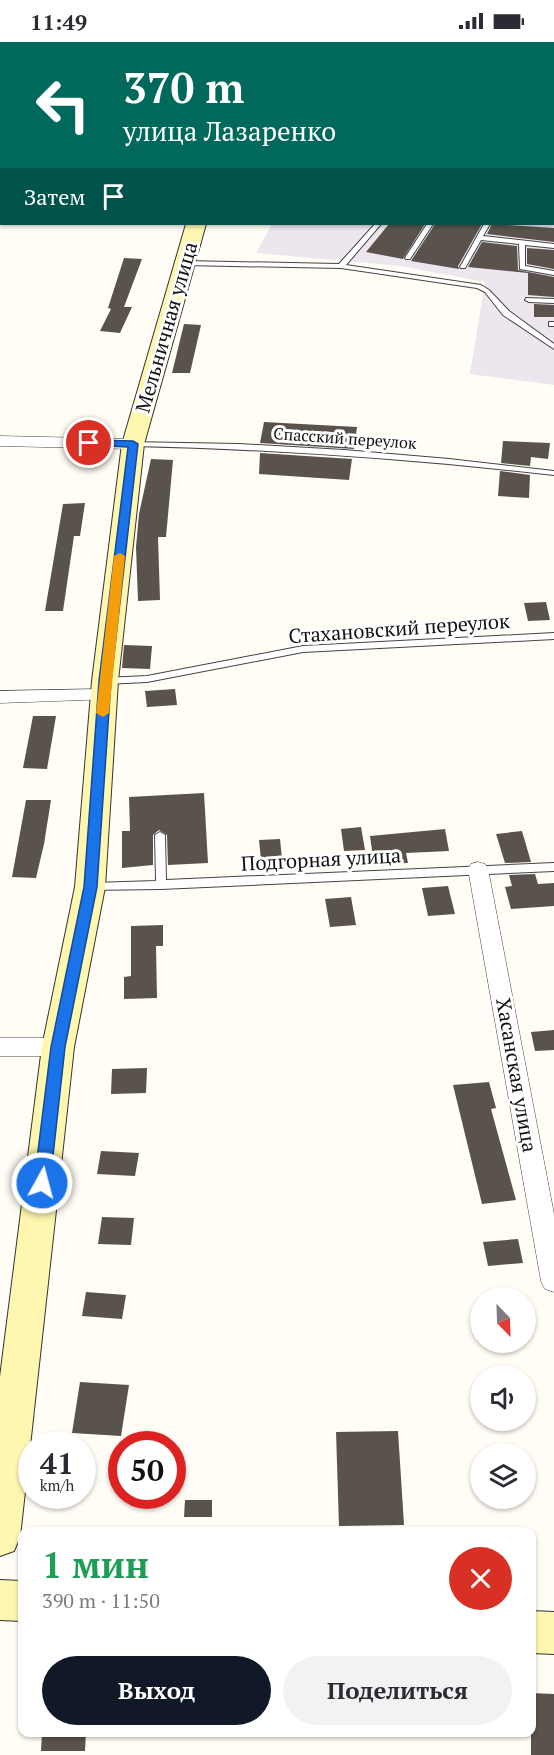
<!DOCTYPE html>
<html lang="ru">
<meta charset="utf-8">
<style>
:root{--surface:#fff;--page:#f2f2f3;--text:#2b2b33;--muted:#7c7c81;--accent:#111827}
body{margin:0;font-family:"PT Serif",serif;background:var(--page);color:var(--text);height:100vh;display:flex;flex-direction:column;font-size:22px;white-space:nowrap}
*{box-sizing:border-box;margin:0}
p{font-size:20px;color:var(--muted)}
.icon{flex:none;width:33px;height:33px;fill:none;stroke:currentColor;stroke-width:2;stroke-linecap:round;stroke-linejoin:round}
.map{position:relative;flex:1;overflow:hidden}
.sheet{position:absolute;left:18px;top:1485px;width:518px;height:210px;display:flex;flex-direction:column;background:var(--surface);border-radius:12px;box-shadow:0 2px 4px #0004}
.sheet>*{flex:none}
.hud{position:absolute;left:0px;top:0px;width:555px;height:183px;box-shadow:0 2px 4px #0004;background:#00695c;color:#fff;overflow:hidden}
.needle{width:39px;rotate:157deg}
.fabs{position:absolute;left:470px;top:1245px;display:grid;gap:12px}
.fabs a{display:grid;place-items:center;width:66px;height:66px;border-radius:50%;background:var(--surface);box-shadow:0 2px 4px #0004;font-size:30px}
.speed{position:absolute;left:18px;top:1389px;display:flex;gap:12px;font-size:30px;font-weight:700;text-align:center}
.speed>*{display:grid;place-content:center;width:78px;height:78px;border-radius:50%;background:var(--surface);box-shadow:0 2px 4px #0004;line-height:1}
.speed small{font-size:15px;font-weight:400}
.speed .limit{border:9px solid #d22;background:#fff;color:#111}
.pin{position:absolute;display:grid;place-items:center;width:51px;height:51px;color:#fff;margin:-26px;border:3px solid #fff;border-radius:50%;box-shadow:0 2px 6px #0007}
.me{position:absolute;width:66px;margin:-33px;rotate:7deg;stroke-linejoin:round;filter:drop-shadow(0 0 4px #0008)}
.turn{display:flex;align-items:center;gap:21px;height:126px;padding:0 24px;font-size:27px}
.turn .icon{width:78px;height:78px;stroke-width:2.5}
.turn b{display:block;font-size:42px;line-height:51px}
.then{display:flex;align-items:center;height:57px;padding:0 24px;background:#0003;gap:12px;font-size:22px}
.round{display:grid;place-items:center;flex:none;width:63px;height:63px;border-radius:32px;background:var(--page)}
.overview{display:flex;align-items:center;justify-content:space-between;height:102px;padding:0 24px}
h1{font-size:36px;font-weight:600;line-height:45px;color:#1e9e55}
.action{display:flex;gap:12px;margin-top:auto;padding:12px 24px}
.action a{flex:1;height:69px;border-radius:36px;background:var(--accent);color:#fff;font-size:24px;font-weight:600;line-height:69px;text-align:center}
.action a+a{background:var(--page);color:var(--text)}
.status{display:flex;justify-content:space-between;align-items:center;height:42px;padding:0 30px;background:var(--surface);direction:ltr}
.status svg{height:16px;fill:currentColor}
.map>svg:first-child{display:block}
.industrial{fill:#eee6ef}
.building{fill:#5a524d}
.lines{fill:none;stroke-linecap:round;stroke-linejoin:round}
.lane-casing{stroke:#444;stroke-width:2}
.street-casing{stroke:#444;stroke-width:1}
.secondary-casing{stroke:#333;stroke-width:2}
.lane{fill:#fff;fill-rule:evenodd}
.street{fill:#fff;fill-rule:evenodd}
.secondary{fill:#fff6b0;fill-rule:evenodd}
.route{fill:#1a73e8;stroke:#114b97;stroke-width:1.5}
.slow{fill:#f59e0b}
.labels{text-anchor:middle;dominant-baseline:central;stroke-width:6;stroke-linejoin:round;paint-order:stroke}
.far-street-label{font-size:16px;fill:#111;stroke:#fff}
.street-label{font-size:20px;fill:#111;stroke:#fff}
</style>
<div class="status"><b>11:49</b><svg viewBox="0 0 49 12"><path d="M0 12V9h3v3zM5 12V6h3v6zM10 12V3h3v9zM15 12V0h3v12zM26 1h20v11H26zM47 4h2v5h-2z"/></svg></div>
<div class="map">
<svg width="554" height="1713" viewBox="0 0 554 1713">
<rect width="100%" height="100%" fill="#fffdf5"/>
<polygon class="industrial" points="554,116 554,343 470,332 485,240 400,224 256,211 272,182 554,182"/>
<g class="building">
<polygon points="389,182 425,182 403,217 366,210"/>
<polygon points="435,182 482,182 458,224 459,227 411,219"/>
<polygon points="492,182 554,186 554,200 487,192"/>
<polygon points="482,200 517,204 518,228 554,235 554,255 528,253 528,231 468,225"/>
<polygon points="527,206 554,208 554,227 527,222"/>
<polygon points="124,216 142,217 124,265 132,265 120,291 100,289 111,267 108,266"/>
<polygon points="534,262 554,263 554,275 534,275"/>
<polygon points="184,282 201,283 190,331 172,331"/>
<polygon points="264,380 357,385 354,407 260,401"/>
<polygon points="503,399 550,401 548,417 531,415 530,424 501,421"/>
<polygon points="260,411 352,417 349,438 259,432"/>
<polygon points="151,417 173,418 166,495 158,495 160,558 138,559 136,505 139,472"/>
<polygon points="500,429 530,433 529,456 498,454"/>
<polygon points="85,461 80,494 74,494 63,569 45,569 63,462"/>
<polygon points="546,560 550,578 528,579 524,561"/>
<polygon points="124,603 152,604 150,627 122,626"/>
<polygon points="175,647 177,663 147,665 145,649"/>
<polygon points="33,674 56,674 47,727 23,726"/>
<polygon points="204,751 208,821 168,823 167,793 159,788 153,793 153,823 122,826 122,789 130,789 129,755"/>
<polygon points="26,758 51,758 44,802 36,836 12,835"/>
<polygon points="361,785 365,808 344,809 341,787"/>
<polygon points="445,787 449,809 406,811 408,821 374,822 370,794"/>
<polygon points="522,789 531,820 505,821 496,792"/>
<polygon points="280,797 282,817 261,818 259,798"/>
<polygon points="535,832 538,842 554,841 554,864 511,867 505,845 512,844 509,833"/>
<polygon points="448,844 455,872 428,874 422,846"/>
<polygon points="351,855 356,883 330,885 325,857"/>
<polygon points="163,883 163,904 156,904 157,956 124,957 124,935 131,934 131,884"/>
<polygon points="554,988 554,1008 535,1009 531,990"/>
<polygon points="147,1026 146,1051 111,1052 112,1027"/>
<polygon points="489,1040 496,1066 491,1067 516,1158 482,1162 453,1043"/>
<polygon points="101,1109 139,1111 135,1134 97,1132"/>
<polygon points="102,1175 134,1176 131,1203 98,1202"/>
<polygon points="518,1197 523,1221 488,1224 483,1200"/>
<polygon points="86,1250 126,1253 122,1277 82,1274"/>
<polygon points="80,1340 129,1343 121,1394 72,1391"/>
<polygon points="398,1389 404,1483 339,1484 336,1390"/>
<polygon points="185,1458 212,1458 212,1475 184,1475"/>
<polygon points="531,1651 554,1652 554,1713 531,1713"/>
<polygon points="42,1690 86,1690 85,1709 41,1709"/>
</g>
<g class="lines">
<defs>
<g id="lane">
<polygon points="79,0 86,0 87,2 80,2"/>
<polygon points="375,182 381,182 346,223 481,243 489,248 509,269 554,302 554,307 503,273 485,250 477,246 341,226 184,223 181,221 184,219 339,222"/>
<polygon points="427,182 433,182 410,217 406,217 405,216"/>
<polygon points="484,182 490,182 483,194 554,202 554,206 525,203 525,224 554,229 554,233 520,227 519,202 481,198 465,226 461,226 460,225"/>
<polygon points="526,256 554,257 554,261 529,260 525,258"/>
<rect x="549" y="280" width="5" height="4"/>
<path d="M130,400l109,2 105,6 105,9 105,12v4c-140,-16 -280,-26 -421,-29h-3z"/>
<polygon points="554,591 554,597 303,610 147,640 105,642 100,639 105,636 147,634 303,604"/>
<polygon points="160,790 165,793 166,838 554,821 554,829 161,847 89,848 88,845 93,841 156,839 155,793"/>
</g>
<g id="street">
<polygon points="2,75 2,84 0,85 0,76"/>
<polygon points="0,394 133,397 141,402 133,407 0,404"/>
<polygon points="104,647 113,653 111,657 0,661 0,649"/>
<polygon points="478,820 485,822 488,827 554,1172 554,1250 545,1247 541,1239 468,827 471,822"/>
<polygon points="0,996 58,996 66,999 69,1005 66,1011 58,1014 0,1014"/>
</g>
<g id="secondary">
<polygon points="424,0 442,0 423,2"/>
<polygon points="186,182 206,182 144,402 118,639 105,845 74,1005 20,1495 14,1509 0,1514 0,1335 42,1005 75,845 92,639 122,402"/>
<polygon points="0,1538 22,1539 22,1579 0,1578"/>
<polygon points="531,1569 554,1570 554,1612 531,1611"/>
</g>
</defs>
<use href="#lane" class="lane-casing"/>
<use href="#street" class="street-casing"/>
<use href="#secondary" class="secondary-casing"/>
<use href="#lane" class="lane"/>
<use href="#street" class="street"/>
<use href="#secondary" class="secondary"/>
</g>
<polygon class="route" points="89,398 133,399 138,402 111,639 97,845 65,1005 50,1141 42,1148 34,1141 51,1005 84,845 99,639 128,405 85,403 84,401"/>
<polygon class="slow" points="120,511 125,514 109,671 103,675 96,671 114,514"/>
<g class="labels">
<g class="far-street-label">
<text transform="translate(345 396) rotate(4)">Спасский переулок</text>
</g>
<g class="street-label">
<text transform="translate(166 285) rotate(-74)">Мельничная улица</text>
<text transform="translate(399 586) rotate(-4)">Стахановский переулок</text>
<text transform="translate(321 817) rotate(-3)">Подгорная улица</text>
<text transform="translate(517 1033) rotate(80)">Хасанская улица</text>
</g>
</g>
</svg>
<div class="fabs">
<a><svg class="needle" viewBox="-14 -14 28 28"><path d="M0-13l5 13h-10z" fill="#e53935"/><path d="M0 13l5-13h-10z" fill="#7c7c81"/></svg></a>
<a><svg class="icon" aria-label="sound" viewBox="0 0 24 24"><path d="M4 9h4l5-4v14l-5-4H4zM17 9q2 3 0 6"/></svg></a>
<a><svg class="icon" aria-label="layers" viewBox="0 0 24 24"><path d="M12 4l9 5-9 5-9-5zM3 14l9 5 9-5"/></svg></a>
</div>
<div class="speed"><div>41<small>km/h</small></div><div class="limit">50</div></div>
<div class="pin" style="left:89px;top:401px;background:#d93025"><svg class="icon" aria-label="arrive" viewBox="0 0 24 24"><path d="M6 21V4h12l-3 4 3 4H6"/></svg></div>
<svg class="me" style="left:42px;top:1141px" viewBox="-20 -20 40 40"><circle r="17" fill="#1a73e8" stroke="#fff" stroke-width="3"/><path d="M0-11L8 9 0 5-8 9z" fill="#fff"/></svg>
<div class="hud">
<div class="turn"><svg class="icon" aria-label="left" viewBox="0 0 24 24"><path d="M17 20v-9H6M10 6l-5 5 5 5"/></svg><div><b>370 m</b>улица Лазаренко</div></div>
<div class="then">Затем<svg class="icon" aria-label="arrive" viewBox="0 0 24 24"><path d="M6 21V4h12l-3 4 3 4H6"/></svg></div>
</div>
<section class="sheet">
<div class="overview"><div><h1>1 мин</h1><p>390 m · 11:50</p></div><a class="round" style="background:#d93025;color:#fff"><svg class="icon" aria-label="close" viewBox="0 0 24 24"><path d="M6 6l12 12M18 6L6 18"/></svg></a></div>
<div class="action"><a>Выход</a><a>Поделиться</a></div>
</section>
</div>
